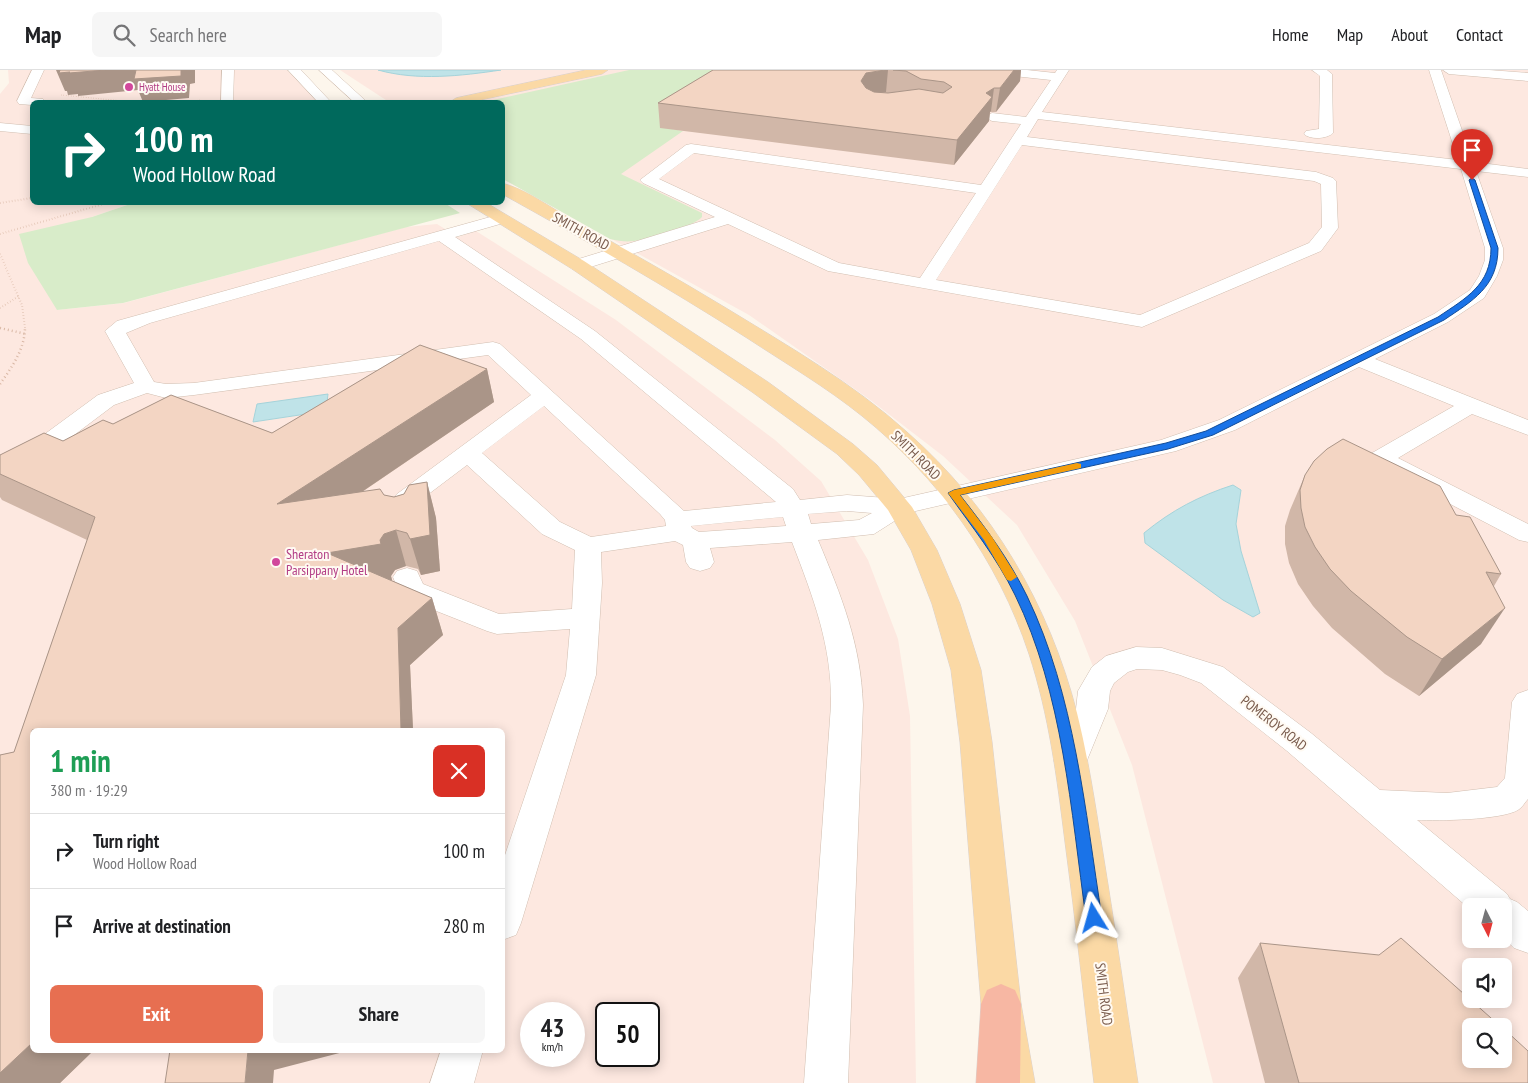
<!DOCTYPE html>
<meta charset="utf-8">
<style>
:root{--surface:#fff;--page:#f6f6f6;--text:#202124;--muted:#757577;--line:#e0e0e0;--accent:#e76f51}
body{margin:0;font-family:"PT Sans Narrow",sans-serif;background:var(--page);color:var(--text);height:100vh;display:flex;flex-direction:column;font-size:19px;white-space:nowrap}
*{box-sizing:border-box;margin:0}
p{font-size:16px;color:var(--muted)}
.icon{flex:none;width:28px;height:28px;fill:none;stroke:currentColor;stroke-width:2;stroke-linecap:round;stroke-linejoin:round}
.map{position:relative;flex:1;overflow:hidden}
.sheet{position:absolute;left:30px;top:658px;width:475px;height:325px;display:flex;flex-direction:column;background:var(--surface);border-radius:8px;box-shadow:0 2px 12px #0003}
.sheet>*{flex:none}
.hud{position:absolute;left:30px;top:30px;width:475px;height:105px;border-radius:8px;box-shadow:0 2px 12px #0003;background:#00695c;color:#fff;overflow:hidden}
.needle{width:32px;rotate:174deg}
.controls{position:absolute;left:1462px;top:828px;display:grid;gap:10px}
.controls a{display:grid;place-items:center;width:50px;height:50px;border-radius:8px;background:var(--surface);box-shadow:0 2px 12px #0003;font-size:25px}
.speed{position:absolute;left:520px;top:932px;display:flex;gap:10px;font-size:25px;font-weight:700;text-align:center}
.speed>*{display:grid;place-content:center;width:65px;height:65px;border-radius:50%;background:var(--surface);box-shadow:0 2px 12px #0003;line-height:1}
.speed small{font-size:12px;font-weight:400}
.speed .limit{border:2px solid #111;border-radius:8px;background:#fff;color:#111}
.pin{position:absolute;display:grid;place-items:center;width:42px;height:42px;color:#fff;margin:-51px -21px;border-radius:50% 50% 50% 0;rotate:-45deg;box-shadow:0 0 5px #0007}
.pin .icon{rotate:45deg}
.me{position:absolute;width:55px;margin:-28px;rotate:352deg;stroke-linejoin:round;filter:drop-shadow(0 0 4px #0008)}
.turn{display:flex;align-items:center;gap:18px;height:105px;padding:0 20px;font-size:22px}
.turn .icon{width:65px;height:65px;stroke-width:2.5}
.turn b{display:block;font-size:35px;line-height:42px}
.round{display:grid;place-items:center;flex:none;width:52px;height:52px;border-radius:8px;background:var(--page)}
.headline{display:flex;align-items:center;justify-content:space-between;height:85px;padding:0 20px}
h1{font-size:30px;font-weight:800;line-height:38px;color:#1e9e55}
.primary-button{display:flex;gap:10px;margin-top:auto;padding:10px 20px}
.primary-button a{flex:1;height:58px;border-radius:8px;background:var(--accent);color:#fff;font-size:20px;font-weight:800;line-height:58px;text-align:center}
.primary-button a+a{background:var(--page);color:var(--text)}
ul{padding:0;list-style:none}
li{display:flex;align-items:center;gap:15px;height:75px;padding:0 20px;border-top:1px solid var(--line)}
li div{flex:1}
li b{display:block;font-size:19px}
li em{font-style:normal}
header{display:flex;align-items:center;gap:30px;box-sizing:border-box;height:70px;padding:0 25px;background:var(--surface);border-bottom:1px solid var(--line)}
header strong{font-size:24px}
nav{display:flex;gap:28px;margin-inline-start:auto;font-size:18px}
.search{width:350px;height:45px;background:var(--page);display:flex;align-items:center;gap:12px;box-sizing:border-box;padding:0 18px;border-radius:8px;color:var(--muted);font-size:19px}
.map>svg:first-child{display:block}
.commercial{fill:#fde8e0;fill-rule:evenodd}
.green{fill:#d8ecc9}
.water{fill:#bfe3e8;stroke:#a5d3da}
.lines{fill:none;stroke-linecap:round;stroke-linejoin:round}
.minor-casing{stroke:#d1beb0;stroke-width:1}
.major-casing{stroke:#dad1cd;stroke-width:1}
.highway-casing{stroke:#dad1cd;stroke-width:1}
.path-far2{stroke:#d9b8a5;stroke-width:1;stroke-dasharray:0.5 2;stroke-linecap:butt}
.path-far1{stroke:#d9b8a5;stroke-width:2;stroke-dasharray:0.5 2.5;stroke-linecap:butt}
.path{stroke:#d9b8a5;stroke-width:2.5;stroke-dasharray:1 3;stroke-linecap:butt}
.minor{fill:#fff;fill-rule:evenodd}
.major{fill:#fbd9a5;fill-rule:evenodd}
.highway{fill:#f7b7a3;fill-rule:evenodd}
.wall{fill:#d1b7a8}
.shaded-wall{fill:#aa9588}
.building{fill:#f3d5c3;stroke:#aa9588}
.route{fill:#1a73e8;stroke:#114b97}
.slow{fill:#f59e0b}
.hotel-dot{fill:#d1479c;stroke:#fffaf3;stroke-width:2}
.labels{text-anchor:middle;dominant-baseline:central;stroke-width:4;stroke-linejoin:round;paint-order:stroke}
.far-hotel-label{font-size:11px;fill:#b23c85;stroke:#fffaf3;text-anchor:start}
.street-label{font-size:14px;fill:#7a5c4d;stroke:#fffaf3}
.hotel-label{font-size:14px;fill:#b23c85;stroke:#fffaf3;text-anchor:start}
</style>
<header>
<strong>Map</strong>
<div class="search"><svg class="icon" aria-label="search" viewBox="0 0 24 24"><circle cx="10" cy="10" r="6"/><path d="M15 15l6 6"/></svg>Search here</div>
<nav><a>Home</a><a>Map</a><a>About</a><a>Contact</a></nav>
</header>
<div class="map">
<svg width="1528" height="1013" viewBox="0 0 1528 1013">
<rect width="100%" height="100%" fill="#fdf6ec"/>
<g class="commercial">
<path d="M8,0h279l31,32h-286v100l101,1 -41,14 -35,93 67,-7 282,-76 31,-3 21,13 18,-6 140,89 159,120 46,41 47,79 30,79 12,77 6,367h-916v-989l9,-11zM32,660h470v320h-470zM531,944h43v42h-43zM606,944h43v42h-43z"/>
<path d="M340,0h1188v1013h-315l-81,-318 -57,-144 -58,-96 -74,-69 -74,-57 -120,-84 -246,-136 -1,-77h-113zM1471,836h33v33h-33zM1471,896h33v33h-33zM1471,956h33v33h-33z"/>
</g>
<g class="green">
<path d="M629,0h111l-80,57 23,4 -62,43 81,39v4c-9,10 -53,22 -68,24 -8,1 -15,0 -24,-2l-107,-60 -1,-77h-18z"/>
<polygon points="133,133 443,132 460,143 123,233 57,240 28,193 19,164 92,147"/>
</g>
<g class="water">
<path d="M378,0h123c-40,6 -84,11 -123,0z"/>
<polygon points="328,324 326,341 253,352 257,334"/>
<path d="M1233,415l8,5 -5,34 5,27 19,62 -7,4 -30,-17 -78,-57 -1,-10c28,-23 55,-37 89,-48z"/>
</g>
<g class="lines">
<defs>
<g id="minor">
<polygon points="32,0 44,0 31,28 43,29 45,32 32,32 32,35 19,34 17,31"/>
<polygon points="222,0 234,0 233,32 221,32"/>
<polygon points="288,0 301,0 331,32 318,32"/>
<polygon points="319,0 332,0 367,32 354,32"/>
<path d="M989,0h38l28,3 2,-3h12l-27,42 416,48 -29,-90h12l32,92 55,7v8l-52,-6 27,77v12l-6,16 -13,22 -36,24 -73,37 153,61v15l-56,-21 -74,44 130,66v18l-9,-2 -147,-77 -4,-5 4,-5 82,-47 -95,-39 -124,63 -59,21 -269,62 -33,21 -56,6c23,55 43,104 45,165l-15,378h-44l27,-378c1,-60 -18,-108 -39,-163l-82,6 4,14 -4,6 -10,3 -10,-3 -4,-6 -3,-17 -8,-4 -74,11 1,31 -6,92 -75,248 -5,12 -14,5v-76l64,-189 4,-46 -73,5 -10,-3 -86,-34 -8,-20 4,-6 10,-3 10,3 6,13 76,30 73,-5 3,-59 -33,-16 -75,-69 -49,37v7l-4,5 -9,3 -9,-3 -4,-5 1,-10 4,-5 134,-99 -43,-40 -294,40 -28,3 -19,-5 -33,12 -105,79 -9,2v-19l98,-72 36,-12 -29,-52 12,-10 384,-107 6,2 2,3 -2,3 -52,15 140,94 198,158 7,11 47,-5 52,4 262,-59 58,-20 215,-106 36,-24 9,-14 6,-16v-12l-24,-79 -423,-50 -11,18 289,35 17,6 3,3 2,47 -17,23 -179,76 -314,-56 -100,-47 -144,45 -6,1 -6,-1 -3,-4 3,-4 143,-44 -72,-34 -3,-3 46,-35 5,-1 290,41 40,-61 -29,-3 -7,-4 7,-4 34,4 25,-37 -56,-6zM1022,75l292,36 7,3 1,43 -13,16 -169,72 -204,-35zM694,83l282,40 -56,85 -81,-15 -180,-84zM439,171l142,98 195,163 -92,9 -184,-167 -7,-2 -299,41 -28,1 -12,-2 -28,-49 24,-10zM544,336l116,108 5,6 1,6 -75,11 -31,-15 -78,-69zM847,441l25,2 -13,7 -48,4 -3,-10zM783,447l3,9 -87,6 -7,-4 -1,-2z"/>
<path d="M1312,0h15l5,4 1,59c-6,6 -23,7 -29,1l2,-3 13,-2 1,-53z"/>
<polygon points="1443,0 1489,0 1528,3 1528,11 1449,4"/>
<polygon points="0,53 32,56 32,64 0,61"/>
<path d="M1136,577l26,1 61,19 88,66 69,57 67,3 50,-6 8,-9 7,-76 5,-8 11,-4v109c-3,3 -6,9 -10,11 -17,10 -80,11 -101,10l90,74 3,5 7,3 11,9v42l-14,-5 -10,-10v-32h-33v4l-184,-159 -86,-68 -21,-8 -18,-5 -25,-1 -9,3 -14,11 -4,8 -2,18 -25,61 -12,4 -12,-4 -5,-9 22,-52 2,-18 14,-24 14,-11z"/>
<polygon points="441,980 483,980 474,1013 430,1013"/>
</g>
<g id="major">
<polygon points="586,0 608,0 602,4 471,32 450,32 456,28"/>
<path d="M502,113c23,6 48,24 69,36 52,29 104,58 155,89 62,38 127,75 181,124 85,75 142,172 170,281 11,44 18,90 25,134 13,79 24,158 36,236h-44c-10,-80 -18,-161 -29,-241 -8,-64 -16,-127 -36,-188 -31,-94 -90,-176 -167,-238 -36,-29 -77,-53 -115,-78 -80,-51 -162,-98 -245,-144z"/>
<polygon points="465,132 485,132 584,191 768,312 853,374 877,395 912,437 937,480 960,534 981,600 992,672 1021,934 1035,1013 991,1013 981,934 960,672 951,600 932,534 911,480 888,440 859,405 837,384 752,322 572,199"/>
</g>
<polygon id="highway" points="1001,914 1015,920 1021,934 1020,1013 976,1013 981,934 987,920"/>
</defs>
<use href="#minor" class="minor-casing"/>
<use href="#major" class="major-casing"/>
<use href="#highway" class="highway-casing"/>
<g class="path-far2">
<polyline points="61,25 133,32"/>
<polyline points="187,32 201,30"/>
</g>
<g class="path-far1">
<polyline points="0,133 32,128"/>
<polyline points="0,164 110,132"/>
<polyline points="0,184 22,235 25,258"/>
<polyline points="0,238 19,226"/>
</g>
<g class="path">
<polyline points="0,258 26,264"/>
<path d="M0,314c12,-17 25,-35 25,-57"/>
</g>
<use href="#minor" class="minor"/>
<use href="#major" class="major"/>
<use href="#highway" class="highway"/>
</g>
<g class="wall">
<polygon points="713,0 1021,0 1020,11 996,42 990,42 989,51 954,95 660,58 658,33"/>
<polygon points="420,275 487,299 494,332 362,422 380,419 384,425 394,427 404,424 409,415 427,412 436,448 440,501 421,505 418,499 406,496 395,500 391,506 392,510 390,510 432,528 443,565 410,595 413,660 32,660 32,980 94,980 60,1013 0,1013 0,685 14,682 87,470 2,430 0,427 0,385 44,363 63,371 103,350 113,354 171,325 272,363"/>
<polygon points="1305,405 1456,445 1501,504 1494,516 1481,574 1419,626 1385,604 1332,558 1313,536 1298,514 1289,493 1285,474 1285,456 1290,440"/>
<polygon points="1260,873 1528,1013 1265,1013 1238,908"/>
</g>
<g class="shaded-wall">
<polygon points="56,0 195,0 195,13 190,14 189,28 143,32 138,20 78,26 78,24 68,25 67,21 65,21"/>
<polygon points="885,0 888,0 886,22 865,26 861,11 866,3"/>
<polygon points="1014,0 1021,0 1020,11 996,42 1000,18"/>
<polygon points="994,18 991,41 990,42 989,51 954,95 957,70 986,23"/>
<polygon points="487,299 494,332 291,470 277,434"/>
<polygon points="427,412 436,448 440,501 421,505 410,469"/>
<polygon points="396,460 406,496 395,500 391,506 392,510 340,519 327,483 380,470 384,464"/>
<polygon points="432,528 443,565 410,595 413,660 401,660 398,558"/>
<polygon points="1505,538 1481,574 1419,626 1442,589"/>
<polygon points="32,973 32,980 94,980 60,1013 0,1013 0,1003"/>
<polygon points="248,980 351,980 274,1000 273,1013 245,1013"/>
</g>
<g class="building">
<polygon points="60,0 106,0 69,3 70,2 59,3"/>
<polygon points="136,0 181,0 181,6 134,9"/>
<polygon points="713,0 885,0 866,3 861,11 866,18 874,22 888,23 919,19 943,23 952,17 944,12 921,9 906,1 893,0 1014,0 1000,18 994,18 986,23 992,27 957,70 658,33"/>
<polygon points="420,275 487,299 277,434 380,419 384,425 394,427 404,424 409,415 427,412 430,465 410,469 407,463 396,460 384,464 380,470 381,474 327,483 432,528 398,558 401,660 32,660 32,973 0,1003 0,685 14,682 95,447 0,404 0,385 44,363 63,371 103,350 113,354 171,325 272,363"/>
<polygon points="1343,369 1440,416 1456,445 1470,447 1501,504 1486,502 1505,538 1442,589 1407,567 1351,521 1330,499 1315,477 1305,457 1301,438 1300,420 1305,405 1314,391 1327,379"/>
<polygon points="1401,868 1500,956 1471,956 1471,989 1504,989 1504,959 1528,981 1528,1013 1299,1013 1260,873 1379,885"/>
<polygon points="170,980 248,980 245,1013 165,1013"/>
</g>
<path class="route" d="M1472,108l3,2 23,68c0,39 -26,53 -54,72l-231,115 -45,14 -208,46c25,32 49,64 67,101 48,100 58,214 75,322l-3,5 -5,2 -6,-2 -2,-5c-15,-107 -23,-225 -71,-323 -18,-37 -43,-68 -67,-102l6,-3 212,-47 40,-12 232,-114c28,-19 53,-32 53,-69l-22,-68z"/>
<polygon class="slow" points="1077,393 1081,394 1081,398 960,425 992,467 1017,507 1011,511 1007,510 984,470 948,423 954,420"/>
<g class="hotel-dot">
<circle cx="129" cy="17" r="5"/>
<circle cx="276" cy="492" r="5"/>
</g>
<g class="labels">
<g class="far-hotel-label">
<text x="139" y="17">Hyatt House</text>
</g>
<g class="street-label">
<text transform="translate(581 161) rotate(29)">SMITH ROAD</text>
<text transform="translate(916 385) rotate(45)">SMITH ROAD</text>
<text transform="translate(1274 653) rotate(38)">POMEROY ROAD</text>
<text transform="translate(1104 924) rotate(83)">SMITH ROAD</text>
</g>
<g class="hotel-label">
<text x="286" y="484">Sheraton<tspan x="286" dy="16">Parsippany Hotel</tspan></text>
</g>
</g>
</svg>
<div class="controls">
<a><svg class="needle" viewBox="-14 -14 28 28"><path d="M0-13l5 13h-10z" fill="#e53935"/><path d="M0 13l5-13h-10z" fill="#757577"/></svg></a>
<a><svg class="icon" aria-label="sound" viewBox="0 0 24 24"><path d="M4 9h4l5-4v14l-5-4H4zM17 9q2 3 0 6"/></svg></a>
<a><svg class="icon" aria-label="search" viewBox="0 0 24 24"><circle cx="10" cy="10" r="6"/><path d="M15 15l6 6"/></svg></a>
</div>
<div class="speed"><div>43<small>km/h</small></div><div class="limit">50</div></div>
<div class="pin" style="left:1472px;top:110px;background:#d93025"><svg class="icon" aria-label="arrive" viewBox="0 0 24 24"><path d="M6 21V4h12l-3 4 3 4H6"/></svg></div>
<svg class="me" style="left:1094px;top:848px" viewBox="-20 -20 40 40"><path d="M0-17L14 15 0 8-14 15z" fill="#1a73e8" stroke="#fff" stroke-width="4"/></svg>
<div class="hud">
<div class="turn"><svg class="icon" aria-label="right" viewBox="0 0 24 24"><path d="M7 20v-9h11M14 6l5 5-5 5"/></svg><div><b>100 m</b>Wood Hollow Road</div></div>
</div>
<section class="sheet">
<div class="headline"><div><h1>1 min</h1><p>380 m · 19:29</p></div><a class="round" style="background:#d93025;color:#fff"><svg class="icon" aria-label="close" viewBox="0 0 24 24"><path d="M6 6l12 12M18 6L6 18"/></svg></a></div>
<ul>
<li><svg class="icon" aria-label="right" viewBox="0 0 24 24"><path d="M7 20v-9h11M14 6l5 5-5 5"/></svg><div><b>Turn right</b><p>Wood Hollow Road</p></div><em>100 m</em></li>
<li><svg class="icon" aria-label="arrive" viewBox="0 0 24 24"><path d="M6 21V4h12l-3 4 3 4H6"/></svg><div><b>Arrive at destination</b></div><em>280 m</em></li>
</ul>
<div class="primary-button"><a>Exit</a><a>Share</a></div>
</section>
</div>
